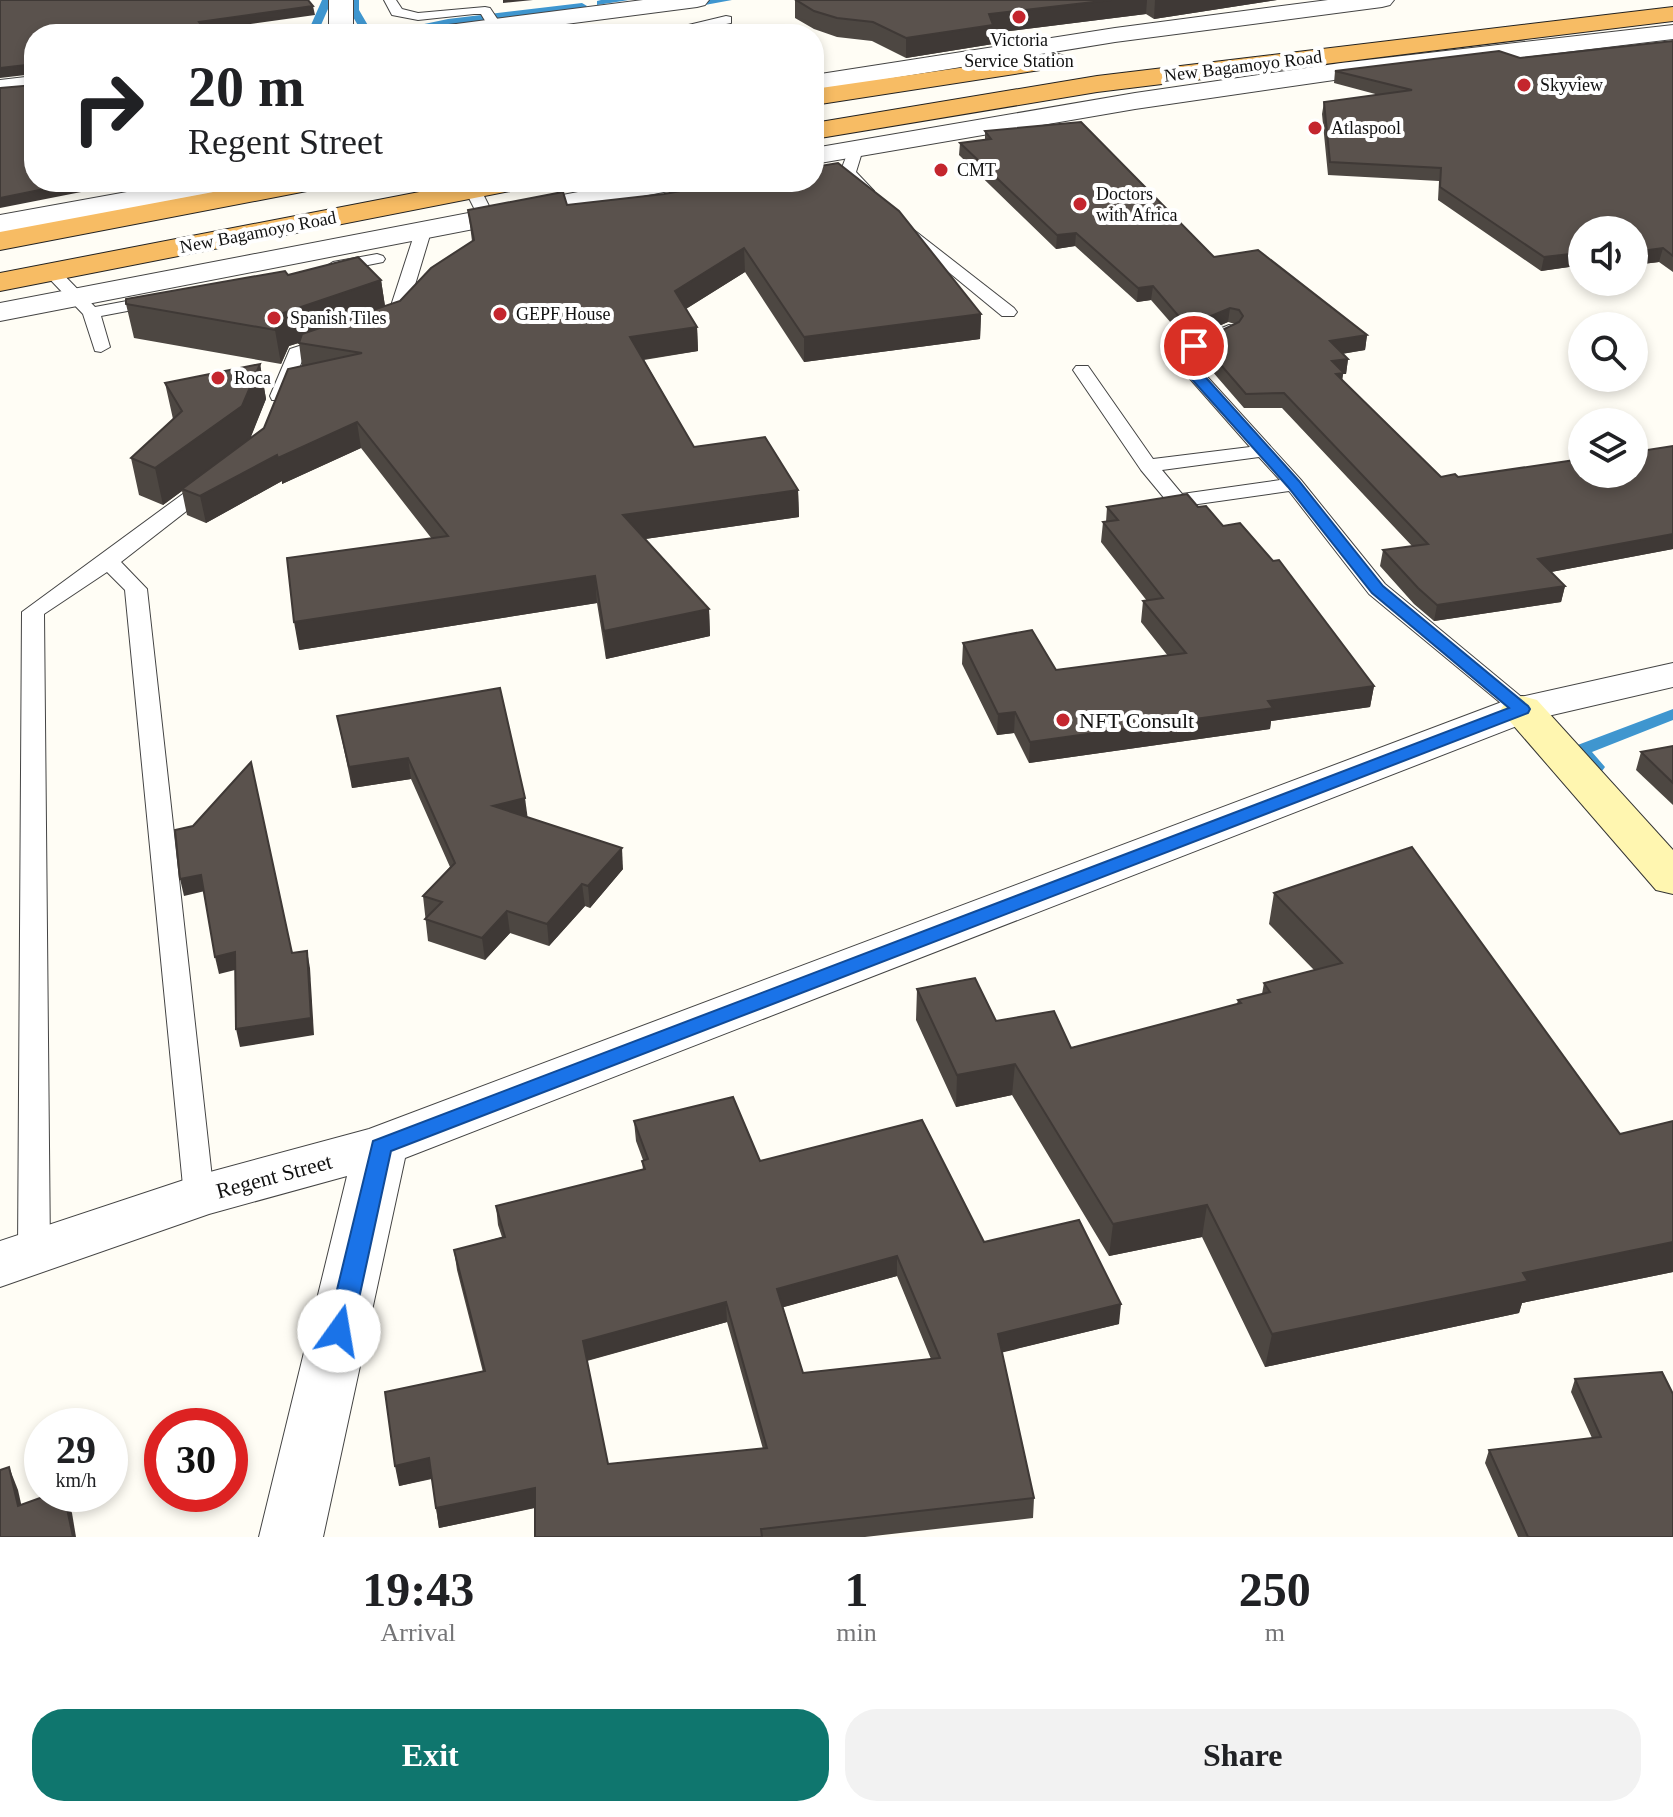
<!DOCTYPE html>
<style>
:root{--surface:#fff;--page:#f2f2f2;--text:#202124;--muted:#757577;--accent:#0f766e}
body{margin:0;font-family:"Times New Roman",serif;background:var(--page);color:var(--text);height:100vh;display:flex;flex-direction:column;font-size:30px;white-space:nowrap}
*{box-sizing:border-box;margin:0}
p{font-size:26px;color:var(--muted)}
.icon{flex:none;width:44px;height:44px;fill:none;stroke:currentColor;stroke-width:2;stroke-linecap:round;stroke-linejoin:round}
.map{position:relative;height:1537px;overflow:hidden}
.details{display:flex;flex-direction:column;background:var(--surface);flex:1}
.details>*{flex:none}
.top-card{position:absolute;left:24px;top:24px;width:800px;height:168px;border-radius:32px;box-shadow:0 4px 12px #0003;background:#fff;color:var(--text);overflow:hidden}
.controls{position:absolute;left:1568px;top:216px;display:grid;gap:16px}
.controls a{display:grid;place-items:center;width:80px;height:80px;border-radius:50%;background:var(--surface);box-shadow:0 4px 12px #0003;font-size:40px}
.speed{position:absolute;left:24px;top:1408px;display:flex;gap:16px;font-size:40px;font-weight:700;text-align:center}
.speed>*{display:grid;place-content:center;width:104px;height:104px;border-radius:50%;background:var(--surface);box-shadow:0 4px 12px #0003;line-height:1}
.speed small{font-size:20px;font-weight:400}
.speed .limit{border:12px solid #d22;background:#fff;color:#111}
.pin{position:absolute;display:grid;place-items:center;width:68px;height:68px;color:#fff;margin:-34px;border:4px solid #fff;border-radius:50%;box-shadow:0 2px 8px #0007}
.me{position:absolute;width:88px;margin:-44px;rotate:13deg;stroke-linejoin:round;filter:drop-shadow(0 0 6px #0008)}
.turn{display:flex;align-items:center;gap:28px;height:168px;padding:0 32px;font-size:36px}
.turn .icon{width:104px;height:104px;stroke-width:2.5}
.turn b{display:block;font-size:56px;line-height:68px}
.eta{display:flex;justify-content:space-evenly;align-items:center;height:136px;text-align:center}
.eta b{font-size:48px;font-weight:700;line-height:56px}
.primary-button{display:flex;gap:16px;margin-top:auto;padding:16px 32px}
.primary-button a{flex:1;height:92px;border-radius:32px;background:var(--accent);color:#fff;font-size:32px;font-weight:700;line-height:92px;text-align:center}
.primary-button a+a{background:var(--page);color:var(--text)}
.map>svg:first-child{display:block}
.lines{fill:none;stroke-linecap:round;stroke-linejoin:round}
.stream{fill:#3f96cf;fill-rule:evenodd}
.service-casing{stroke:#444;stroke-width:2}
.minor-casing{stroke:#444;stroke-width:2}
.secondary-casing{stroke:#333;stroke-width:2}
.trunk-casing{stroke:#222;stroke-width:2}
.service{fill:#fff;fill-rule:evenodd}
.minor{fill:#fff;fill-rule:evenodd}
.secondary{fill:#fff6b0;fill-rule:evenodd}
.trunk{fill:#f7bc64;fill-rule:evenodd}
.wall{fill:#4d4742;fill-rule:evenodd}
.shaded-wall{fill:#3f3936}
.building{fill:#5a524d;stroke:#3f3936;stroke-width:2;fill-rule:evenodd}
.route{fill:#1a73e8;stroke:#114b97;stroke-width:2}
.poi-dot{fill:#c4262e;stroke:#fff;stroke-width:3}
.labels{text-anchor:middle;dominant-baseline:central;stroke-width:8;stroke-linejoin:round;paint-order:stroke}
.far-poi-label{font-size:18px;fill:#111;stroke:#fff;text-anchor:start}
.far-street-label{font-size:18px;fill:#111;stroke:#fff}
.poi-label{font-size:22px;fill:#111;stroke:#fff;text-anchor:start}
.street-label{font-size:22px;fill:#111;stroke:#fff}
</style>
<div class="map">
<svg width="1673" height="1537" viewBox="0 0 1673 1537">
<rect width="100%" height="100%" fill="#fffdf5"/>
<g class="lines">
<g class="stream">
<polygon points="322,0 332,0 317,34 307,34"/>
<polygon points="349,0 359,0 359,10 373,34 363,34 349,10"/>
<polygon points="601,0 629,0 597,5 597,1"/>
<polygon points="706,0 732,0 683,9 678,6"/>
<polygon points="582,3 587,6 585,8 398,34 377,34 448,19"/>
<polygon points="538,24 541,25 541,29 487,34"/>
<polygon points="1673,709 1673,720 1592,752 1605,767 1602,771 1590,771 1572,750 1575,746"/>
</g>
<defs>
<g id="service">
<polygon points="384,0 396,0 402,9 418,13 485,7 490,8 502,26 490,29 481,14 474,14 418,20 392,15"/>
<polygon points="726,16 731,17 731,23 677,34 651,34"/>
<polygon points="856,145 863,149 856,172 874,191 874,197 864,197 840,173 849,149"/>
<polygon points="473,185 481,190 494,216 492,219 430,235 405,318 390,326 378,326 375,322 388,315 415,232 417,229 477,214 465,190"/>
<polygon points="901,220 1014,308 1017,312 1014,316 1002,316 895,228 893,225"/>
<polygon points="377,254 383,256 385,259 383,262 333,272 325,267 333,262"/>
<polygon points="51,267 57,268 95,307 159,295 168,300 159,305 101,316 110,347 101,352 95,351 83,314 43,272"/>
<path d="M1229,325l6,1 3,4 -3,4 -32,15 -1,22 99,109 84,104 145,120 4,5 -4,5h-16l-145,-120 -80,-103 -112,16 -7,-2 -29,-35 -68,-100 3,-4h12l65,93 97,-12 -66,-75 4,-30zM1259,457l21,23 -98,14 -20,-24z"/>
<polygon points="330,336 336,337 339,341 336,345 304,356 286,400 272,400 270,396 290,349"/>
<polygon points="209,478 219,484 216,488 121,562 147,589 214,1196 210,1204 199,1208 188,1204 184,1196 125,590 107,572 44,614 50,1252 45,1261 34,1264 23,1261 18,1252 22,612 202,480"/>
</g>
<g id="minor">
<rect x="329" y="0" width="24" height="34"/>
<polygon points="643,0 709,0 705,5 697,7 489,34 421,34 424,29 433,27"/>
<polygon points="1328,0 1394,0 1390,5 1382,7 1115,42 814,91 814,75 1115,28"/>
<polygon points="1673,25 1673,39 1341,79 1135,109 814,164 814,148 1135,93 1341,63"/>
<polygon points="34,76 34,92 0,96 0,80"/>
<polygon points="182,182 242,182 238,188 228,190 0,233 0,215"/>
<polygon points="630,182 688,182 684,188 674,190 0,321 0,303"/>
<polygon points="1673,663 1673,687 1535,719 405,1158 323,1537 259,1537 347,1176 209,1214 0,1287 0,1241 199,1175 369,1129 1507,700"/>
</g>
<polygon id="secondary" points="1522,696 1537,700 1673,850 1673,894 1656,890 1507,718 1501,709 1507,700"/>
<g id="trunk">
<polygon points="1673,7 1673,21 1097,92 814,139 814,123 1097,76"/>
<polygon points="1057,54 1066,56 1069,61 1066,66 814,105 814,89"/>
<polygon points="267,182 326,182 322,188 312,190 0,250 0,232"/>
<polygon points="471,182 529,182 525,188 515,190 0,291 0,273"/>
</g>
</defs>
<use href="#service" class="service-casing"/>
<use href="#minor" class="minor-casing"/>
<use href="#secondary" class="secondary-casing"/>
<use href="#trunk" class="trunk-casing"/>
<use href="#service" class="service"/>
<use href="#minor" class="minor"/>
<use href="#secondary" class="secondary"/>
<use href="#trunk" class="trunk"/>
</g>
<g class="wall">
<polygon points="795,0 1277,0 1154,19 1146,14 993,33 993,44 906,58 872,41 837,37 814,29 795,18"/>
<polygon points="1673,41 1673,272 1659,262 1634,265 1634,230 1582,230 1582,271 1576,266 1541,271 1438,200 1439,181 1328,175 1322,114 1324,102 1379,95 1334,83 1335,71 1520,58"/>
<polygon points="985,131 1214,257 1367,335 1365,350 1342,354 1348,359 1346,374 1343,374 1342,380 1441,477 1458,477 1673,446 1673,549 1551,572 1565,586 1561,602 1434,621 1414,604 1380,566 1383,550 1412,546 1282,408 1244,408 1205,363 1208,337 1235,324 1228,322 1186,340 1151,300 1137,302 1075,246 1056,249 959,155 960,143 985,140"/>
<polygon points="664,194 981,314 980,339 804,362 745,272 686,309 697,327 698,351 644,360 694,447 798,490 799,517 645,539 709,609 710,636 606,659 597,603 299,650 432,539 361,448 282,484 282,481 206,523 187,515 182,491 163,505 139,495 131,458 173,419 165,383 260,364 266,399 250,438 264,428 302,366 299,343 289,346 281,364 134,338 126,304 288,275 381,280 385,306 400,301 472,241 468,210 567,205"/>
<polygon points="1107,507 1198,507 1223,526 1374,686 1370,707 1271,721 1270,729 1029,763 1014,733 997,735 962,664 963,643 1056,670 1168,656 1141,622 1143,601 1147,601 1101,542 1103,522 1106,522"/>
<polygon points="337,716 527,817 623,869 590,908 585,906 549,946 510,933 485,960 428,941 423,896 450,867 411,779 352,788"/>
<polygon points="1673,746 1673,805 1636,770 1641,752"/>
<polygon points="1274,893 1620,1134 1673,1121 1673,1272 1522,1303 1519,1313 1265,1367 1202,1237 1109,1256 1012,1095 956,1107 916,1020 917,989 996,1021 1071,1048 1237,1004 1238,1000 1262,994 1264,983 1314,970 1269,924"/>
<path d="M634,1121l126,40 224,81 135,82 -117,28 32,146 -1,20 -168,19h-330v-29l-96,20 -7,-49 -33,7 84,-114 -26,-102 -3,-20 48,-13 -4,-12 -2,-19 147,-36 -1,-9 1,-1 -7,-19zM897,1276l34,83 -128,14 -20,-66zM727,1322l36,127 -155,15 -21,-103z"/>
<polygon points="1575,1379 1673,1537 1518,1537 1485,1463 1489,1450 1592,1438 1571,1392"/>
</g>
<g class="shaded-wall">
<polygon points="503,0 533,0 503,3"/>
<polygon points="1111,0 1147,0 1146,14 993,33 993,44 906,58 906,38 989,14"/>
<polygon points="1155,0 1277,0 1154,19"/>
<polygon points="313,6 315,15 200,31 199,22"/>
<polygon points="34,64 34,74 0,78 0,68"/>
<polygon points="79,182 132,182 0,208 0,198"/>
<polygon points="1076,233 1075,246 1056,249 1057,235"/>
<polygon points="744,248 745,272 676,315 675,291"/>
<polygon points="1663,248 1659,262 1634,265 1634,252"/>
<polygon points="1579,253 1576,266 1541,271 1544,257"/>
<polygon points="381,280 386,313 289,346 281,364 275,330 283,313"/>
<polygon points="1153,286 1151,300 1137,302 1138,288"/>
<polygon points="1230,308 1228,322 1186,340 1187,326"/>
<polygon points="981,314 980,339 804,362 804,337"/>
<polygon points="697,327 698,351 632,361 630,337"/>
<polygon points="1367,335 1365,350 1328,356 1330,341"/>
<polygon points="1348,359 1346,374 1343,374 1341,388 1332,361"/>
<polygon points="260,364 266,399 249,442 182,489 182,491 163,505 155,468"/>
<polygon points="357,422 361,448 282,484 282,481 206,523 200,496 277,455"/>
<polygon points="798,490 799,517 624,542 623,515"/>
<polygon points="1673,534 1673,549 1535,575 1538,559"/>
<polygon points="595,576 597,603 299,650 294,622"/>
<polygon points="1565,586 1561,602 1434,621 1437,605"/>
<polygon points="709,609 710,636 606,659 604,631"/>
<polygon points="1374,686 1370,707 1271,721 1270,729 1029,763 1030,742 1268,701"/>
<polygon points="1015,712 1014,733 997,735 998,714"/>
<polygon points="408,758 411,779 352,788 349,767"/>
<polygon points="525,798 528,820 493,806"/>
<polygon points="622,848 623,869 590,908 588,886"/>
<polygon points="201,875 205,891 184,896 180,879"/>
<polygon points="582,884 585,906 549,946 547,924"/>
<polygon points="507,911 510,933 485,960 482,938"/>
<polygon points="307,951 310,968 314,1035 240,1047 236,1029"/>
<polygon points="235,952 239,969 219,974 215,957"/>
<polygon points="1015,1064 1012,1095 956,1107 957,1075"/>
<polygon points="1207,1205 1202,1237 1109,1256 1113,1224"/>
<polygon points="1673,1242 1673,1272 1522,1303 1519,1313 1265,1367 1272,1334 1523,1273"/>
<polygon points="897,1256 897,1276 777,1309 777,1289"/>
<polygon points="726,1302 727,1322 585,1361 583,1341"/>
<polygon points="1121,1304 1119,1324 996,1354 998,1334"/>
<polygon points="429,1458 433,1478 399,1486 395,1466"/>
<polygon points="9,1467 18,1490 27,1530 18,1506"/>
<polygon points="535,1488 538,1507 439,1528 436,1508"/>
<polygon points="64,1494 72,1513 76,1537 73,1537"/>
</g>
<g class="building">
<polygon points="0,0 308,0 313,6 199,22 208,34 34,34 34,74 34,64 0,68"/>
<polygon points="796,0 1111,0 989,14 993,25 906,38 873,22 837,18 814,11"/>
<polygon points="1673,41 1673,256 1663,248 1634,252 1634,230 1582,230 1582,254 1579,253 1544,257 1440,187 1441,168 1330,162 1324,102 1412,90 1335,71 1499,51 1520,58"/>
<polygon points="34,85 34,182 79,182 0,198 0,88"/>
<polygon points="1081,122 1214,257 1258,250 1367,335 1330,341 1348,359 1332,361 1344,373 1336,374 1441,477 1455,474 1458,477 1582,459 1582,474 1634,474 1634,452 1673,446 1673,534 1538,559 1565,586 1437,605 1418,588 1383,550 1428,544 1284,393 1246,394 1207,349 1208,337 1239,322 1243,316 1239,310 1230,308 1187,326 1153,286 1138,288 1076,233 1057,235 960,143 991,139 985,131"/>
<polygon points="838,163 899,211 981,314 804,337 744,248 675,291 697,327 630,337 694,447 765,437 798,490 623,515 709,609 604,631 595,576 294,622 287,558 448,536 357,422 278,458 277,455 200,496 182,489 264,428 288,369 362,353 299,343 302,334 400,301 431,268 474,240 468,210 563,192 567,205 664,194 730,182 814,182 814,167"/>
<polygon points="358,257 381,280 283,313 275,330 126,304 126,299 285,271 288,275"/>
<polygon points="260,364 242,406 155,468 131,458 182,411 165,383"/>
<polygon points="1187,494 1198,507 1206,506 1223,526 1240,523 1273,561 1279,560 1374,686 1268,701 1273,708 1030,742 1015,712 998,714 963,643 1032,630 1056,670 1186,653 1143,601 1163,598 1103,522 1118,520 1107,507"/>
<polygon points="500,688 525,798 493,806 622,848 588,886 582,884 547,924 507,911 482,938 425,919 442,902 423,896 455,863 408,758 349,767 337,716"/>
<polygon points="1673,746 1673,783 1641,752"/>
<polygon points="251,762 292,953 307,951 311,1018 236,1029 235,952 215,957 201,875 180,879 175,830 193,826"/>
<polygon points="1412,847 1620,1134 1673,1121 1673,1242 1523,1273 1528,1281 1272,1334 1207,1205 1113,1224 1015,1064 957,1075 917,989 975,978 996,1021 1054,1011 1071,1048 1241,1003 1238,1000 1270,992 1264,983 1342,963 1274,893"/>
<path d="M733,1097l27,64 162,-41 62,122 95,-22 42,84 -123,30 36,164 -273,31 1,8h-227v-49l-99,20 -7,-50 -34,8 -10,-74 100,-21 -31,-121 51,-13 -9,-31 149,-37 -3,-8 6,-2 -14,-38zM897,1256l43,102 -137,15 -26,-84zM726,1302l41,146 -159,16 -25,-123z"/>
<polygon points="1662,1372 1673,1394 1673,1537 1528,1537 1489,1450 1601,1437 1575,1379"/>
<polygon points="9,1467 18,1506 51,1494 64,1494 73,1537 0,1537 0,1470"/>
</g>
<polygon class="route" points="1194,342 1200,346 1200,371 1299,481 1383,586 1528,706 1530,709 1528,713 391,1151 352,1331 348,1338 339,1341 331,1338 327,1331 373,1141 1509,708 1372,593 1288,487 1188,375 1187,346"/>
<g class="poi-dot">
<circle cx="1019" cy="17" r="8"/>
<circle cx="1524" cy="85" r="8"/>
<circle cx="1315" cy="128" r="8"/>
<circle cx="941" cy="170" r="8"/>
<circle cx="1080" cy="204" r="8"/>
<circle cx="500" cy="314" r="8"/>
<circle cx="274" cy="318" r="8"/>
<circle cx="218" cy="378" r="8"/>
<circle cx="1063" cy="720" r="8"/>
</g>
<g class="labels">
<g class="far-poi-label">
<text x="1019" y="40" text-anchor="middle">Victoria<tspan x="1019" dy="21">Service Station</tspan></text>
<text x="1540" y="85">Skyview</text>
<text x="1331" y="128">Atlaspool</text>
<text x="957" y="170">CMT</text>
<text x="1096" y="194">Doctors<tspan x="1096" dy="21">with Africa</tspan></text>
<text x="516" y="314">GEPF House</text>
<text x="290" y="318">Spanish Tiles</text>
<text x="234" y="378">Roca</text>
</g>
<g class="far-street-label">
<text transform="translate(1243 66) rotate(-7)">New Bagamoyo Road</text>
<text transform="translate(258 232) rotate(-11)">New Bagamoyo Road</text>
</g>
<g class="poi-label">
<text x="1079" y="720">NFT Consult</text>
</g>
<g class="street-label">
<text transform="translate(274 1176) rotate(-15)">Regent Street</text>
</g>
</g>
</svg>
<div class="controls">
<a><svg class="icon" aria-label="sound" viewBox="0 0 24 24"><path d="M4 9h4l5-4v14l-5-4H4zM17 9q2 3 0 6"/></svg></a>
<a><svg class="icon" aria-label="search" viewBox="0 0 24 24"><circle cx="10" cy="10" r="6"/><path d="M15 15l6 6"/></svg></a>
<a><svg class="icon" aria-label="layers" viewBox="0 0 24 24"><path d="M12 4l9 5-9 5-9-5zM3 14l9 5 9-5"/></svg></a>
</div>
<div class="speed"><div>29<small>km/h</small></div><div class="limit">30</div></div>
<div class="pin" style="left:1194px;top:346px;background:#d93025"><svg class="icon" aria-label="arrive" viewBox="0 0 24 24"><path d="M6 21V4h12l-3 4 3 4H6"/></svg></div>
<svg class="me" style="left:339px;top:1331px" viewBox="-20 -20 40 40"><circle r="19" fill="#fff"/><path d="M0-13L10 11 0 6-10 11z" fill="#1a73e8"/></svg>
<div class="top-card">
<div class="turn"><svg class="icon" aria-label="right" viewBox="0 0 24 24"><path d="M7 20v-9h11M14 6l5 5-5 5"/></svg><div><b>20 m</b>Regent Street</div></div>
</div>
</div>
<section class="details">
<div class="eta">
<div><b>19:43</b><p>Arrival</p></div>
<div><b>1</b><p>min</p></div>
<div><b>250</b><p>m</p></div>
</div>
<div class="primary-button"><a>Exit</a><a>Share</a></div>
</section>
